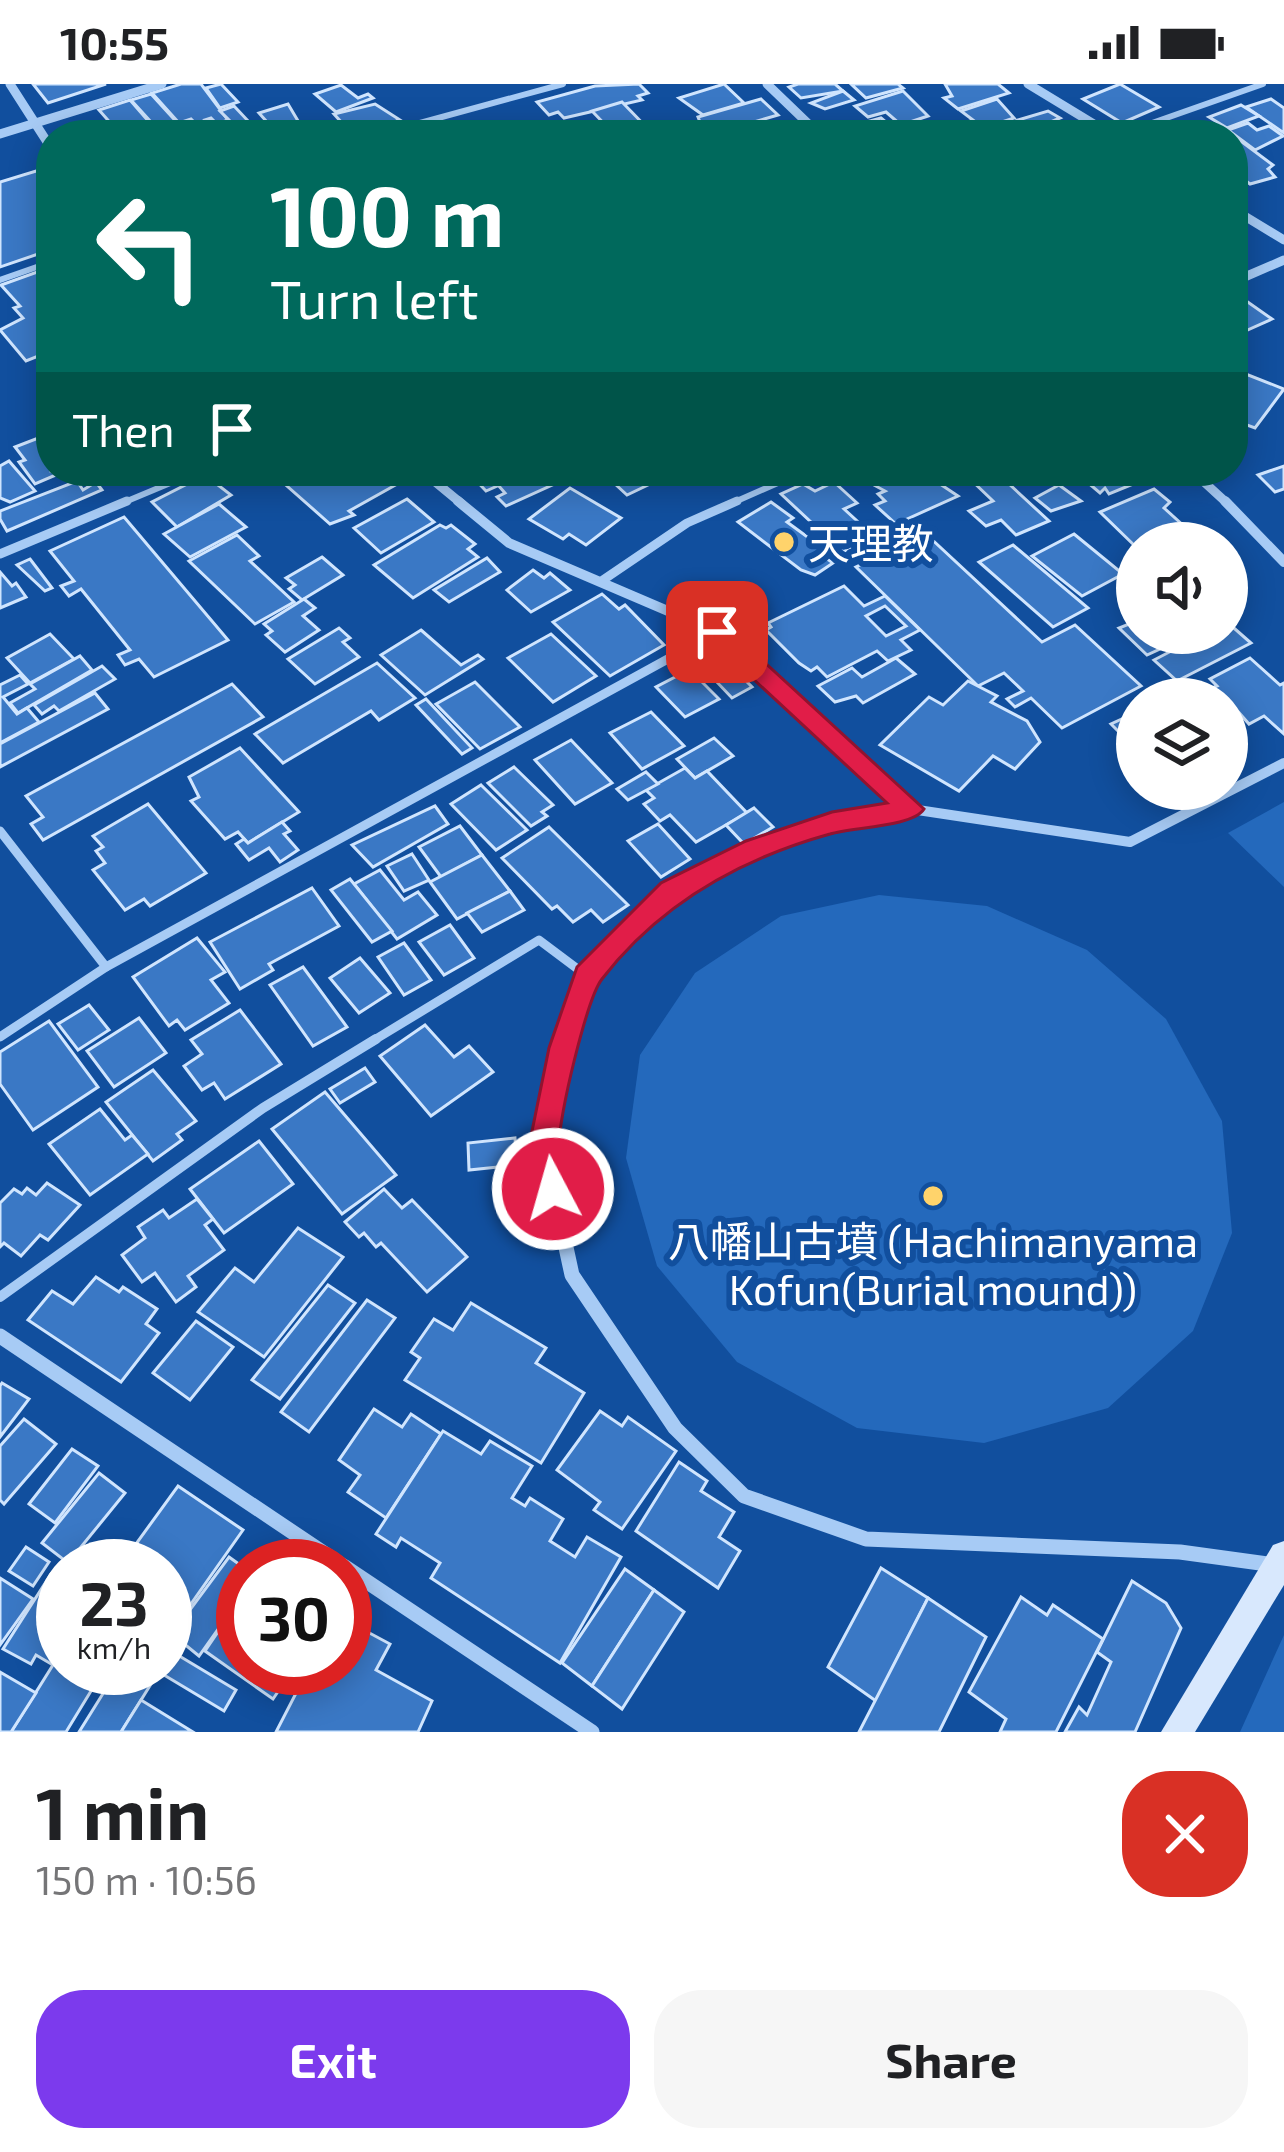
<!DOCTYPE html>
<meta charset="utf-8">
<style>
:root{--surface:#fff;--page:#f6f6f6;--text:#202124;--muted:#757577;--accent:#7c3aed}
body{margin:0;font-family:"Exo 2","Noto Sans JP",sans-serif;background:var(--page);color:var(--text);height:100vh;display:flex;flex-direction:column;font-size:45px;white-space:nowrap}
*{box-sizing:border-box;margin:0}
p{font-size:39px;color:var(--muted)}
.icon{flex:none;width:66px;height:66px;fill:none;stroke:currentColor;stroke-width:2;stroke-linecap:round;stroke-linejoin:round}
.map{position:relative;height:1648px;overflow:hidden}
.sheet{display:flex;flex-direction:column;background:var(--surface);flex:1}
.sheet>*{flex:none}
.hud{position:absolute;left:36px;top:36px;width:1212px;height:366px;border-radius:48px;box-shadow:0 6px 30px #0003;background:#00695c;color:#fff;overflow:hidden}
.tools{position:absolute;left:1116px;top:438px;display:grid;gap:24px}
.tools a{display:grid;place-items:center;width:132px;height:132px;border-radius:50%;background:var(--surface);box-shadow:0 6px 30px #0003;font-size:60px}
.speed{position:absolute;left:36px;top:1455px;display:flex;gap:24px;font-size:60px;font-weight:700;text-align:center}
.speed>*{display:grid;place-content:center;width:156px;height:156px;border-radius:50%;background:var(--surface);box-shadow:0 6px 30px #0003;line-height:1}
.speed small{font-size:30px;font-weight:400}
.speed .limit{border:18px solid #d22;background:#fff;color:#111}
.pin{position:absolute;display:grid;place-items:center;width:102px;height:102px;color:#fff;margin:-51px;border-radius:24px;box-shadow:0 6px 18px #0006}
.me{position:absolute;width:132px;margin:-66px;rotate:354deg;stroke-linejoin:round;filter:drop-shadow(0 0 9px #0008)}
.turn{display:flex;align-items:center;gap:42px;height:252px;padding:0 36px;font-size:54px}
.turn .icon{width:156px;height:156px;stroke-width:2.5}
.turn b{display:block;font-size:84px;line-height:102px}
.then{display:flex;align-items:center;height:114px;padding:0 36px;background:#0003;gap:24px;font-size:45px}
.round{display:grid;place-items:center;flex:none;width:126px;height:126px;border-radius:48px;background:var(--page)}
.head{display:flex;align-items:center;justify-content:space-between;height:204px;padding:0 36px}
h1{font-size:72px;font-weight:700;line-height:90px}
.primary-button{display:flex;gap:24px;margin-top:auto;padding:24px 36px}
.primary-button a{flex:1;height:138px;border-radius:48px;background:var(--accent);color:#fff;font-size:48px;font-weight:700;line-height:138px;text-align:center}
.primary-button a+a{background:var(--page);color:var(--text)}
.status{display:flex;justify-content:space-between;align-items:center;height:84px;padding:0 60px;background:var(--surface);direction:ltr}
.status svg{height:33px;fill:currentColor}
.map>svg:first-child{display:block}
.green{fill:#2469bc}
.building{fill:#3a78c5;stroke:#d0e5fe;stroke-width:3;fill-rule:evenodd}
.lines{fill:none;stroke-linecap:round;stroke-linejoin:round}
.lane-far2{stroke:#a7cbf5;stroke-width:6}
.lane-far1{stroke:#a7cbf5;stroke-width:9}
.lane{stroke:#a7cbf5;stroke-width:10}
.street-far2{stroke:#a7cbf5;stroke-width:9}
.street-far1{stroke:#a7cbf5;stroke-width:10}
.street{stroke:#a7cbf5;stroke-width:15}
.secondary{fill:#d8e8fd;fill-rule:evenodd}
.route{fill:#e11d48;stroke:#92132f;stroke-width:3}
.poi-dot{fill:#ffd36b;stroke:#114f9e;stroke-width:4.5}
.labels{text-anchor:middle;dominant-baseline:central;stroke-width:12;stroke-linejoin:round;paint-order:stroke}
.poi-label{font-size:42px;fill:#fff;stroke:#114f9e;text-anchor:start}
</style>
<div class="status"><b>10:55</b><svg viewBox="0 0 49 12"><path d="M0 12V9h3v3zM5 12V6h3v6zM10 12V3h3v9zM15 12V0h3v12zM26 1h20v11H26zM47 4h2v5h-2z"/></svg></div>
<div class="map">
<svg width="1284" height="1648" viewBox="0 0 1284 1648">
<rect width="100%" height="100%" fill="#114f9e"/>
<g class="green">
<polygon points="1284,718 1284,803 1228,749"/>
<polygon points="879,811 987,822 1087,866 1166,935 1222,1037 1232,1149 1193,1247 1108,1324 984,1359 857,1344 737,1278 657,1182 626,1074 640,971 695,889 781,832"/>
<polygon points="1284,1551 1284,1648 1240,1648"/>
</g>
<g class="building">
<polygon points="33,0 106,0 48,19"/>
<polygon points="181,0 201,0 228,36 217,40 211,34 205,36 210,41 200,44 191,35 179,39 152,9"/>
<polygon points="221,0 238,18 220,24 206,4"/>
<polygon points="639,0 648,9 638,12 642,16 564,34 558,28 549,31 537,18 595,2"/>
<polygon points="724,0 744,19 703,31 679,14"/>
<polygon points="798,0 835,0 843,7 801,14 789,3"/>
<polygon points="851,0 898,0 903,4 866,14"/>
<polygon points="945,0 998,0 1009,9 958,25 944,14 952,12"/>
<polygon points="1120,0 1159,23 1122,39 1083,15"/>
<polygon points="341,1 358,14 368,10 373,14 336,28 315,10"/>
<polygon points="843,7 854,16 825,25 811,19"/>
<polygon points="903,7 928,32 901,41 886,28 868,33 855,22"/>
<polygon points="151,10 182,44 162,50 131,16"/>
<polygon points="761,15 778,31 709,51 676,50 702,43 698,33"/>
<polygon points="997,15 1014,34 972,48 962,40 973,36 961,27"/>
<polygon points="1271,15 1284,24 1284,49 1246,23"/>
<polygon points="130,16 150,39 142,42 149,51 121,51 99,26"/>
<polygon points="622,18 652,49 615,51 592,27"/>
<polygon points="288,20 301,42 272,51 233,48 267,38 259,29"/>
<polygon points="375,20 400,36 353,51 334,30"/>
<polygon points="1241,21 1259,32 1227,44 1209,33"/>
<polygon points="234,22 250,39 231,45 224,38 229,36 220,27"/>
<polygon points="1048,27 1060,34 1048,39 1073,51 1031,51 1021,43 1025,41 1018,36"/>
<polygon points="881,34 893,44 871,51 844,51 838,46"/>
<polygon points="1248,39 1257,46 1269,42 1283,52 1255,66 1228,46"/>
<polygon points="1234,52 1273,81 1268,85 1275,93 1250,100 1233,87"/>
<polygon points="46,84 51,90 51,159 46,161 50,166 0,183 0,98"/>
<polygon points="40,187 51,200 42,205 51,207 51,267 26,277 0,246 23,234 14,224 20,222 1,201"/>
<polygon points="1242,214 1272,235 1243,248 1233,241 1233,218"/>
<polygon points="1233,285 1284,305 1255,344 1233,336"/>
<polygon points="46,351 51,357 51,387 65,387 35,400 19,378 25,376 15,363"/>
<polygon points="9,377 35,407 10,418 0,414 0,382"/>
<polygon points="1284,382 1284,405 1275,408 1258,391"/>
<polygon points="270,387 358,387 402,390 399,399 349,427 354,431 330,440"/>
<polygon points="467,387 531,387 486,407"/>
<polygon points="531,387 556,387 561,397 506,422 497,413 505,409 498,401"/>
<polygon points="601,387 667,387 671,390 627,411"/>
<polygon points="848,387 937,387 943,392 934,396 958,412 896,440 875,421 885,417 878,410 885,407"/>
<polygon points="982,387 995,387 1049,437 1016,451 1001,436 986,442 969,427 993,417 968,393"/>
<polygon points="1074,387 1132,387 1143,396 1109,410 1105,404 1100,409"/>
<polygon points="205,391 231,411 177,443 152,418"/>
<polygon points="77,397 83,406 96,398 102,406 7,447 0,435 0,427"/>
<polygon points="834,398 857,419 844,425 868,447 863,450 869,455 843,468 781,410 803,400 815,407"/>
<polygon points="1059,401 1081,417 1051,427 1035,414"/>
<polygon points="570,404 621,434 586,461 569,450 563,455 529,435"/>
<polygon points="1154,405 1170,418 1164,424 1196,453 1180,459 1137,459 1137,464 1100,428"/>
<polygon points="407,415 434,438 381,469 354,444"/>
<polygon points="771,418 793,434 787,438 828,468 823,472 833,479 815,491 801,486 738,438"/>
<polygon points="219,420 246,443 190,473 164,450"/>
<polygon points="124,433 228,556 154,593 139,575 125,581 118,571 130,566 81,505 69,512 61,502 74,497 50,467"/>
<polygon points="440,441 446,444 451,441 475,460 468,465 478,473 413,514 374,481"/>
<polygon points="926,450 1042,558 1075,541 1141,602 1062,644 1031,614 1015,623 1007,615 1023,607 1004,589 978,602 856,483"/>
<polygon points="1074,450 1123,490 1082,512 1032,472"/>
<polygon points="237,451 259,472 250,477 294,518 255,540 189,477"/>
<polygon points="1013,461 1088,524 1053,543 979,478"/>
<polygon points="322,473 343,491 302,516 289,505 295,501 286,494"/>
<polygon points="487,474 500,488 449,518 434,506"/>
<polygon points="30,475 52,504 45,507 17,481"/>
<polygon points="533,486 544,494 550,489 570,506 531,528 507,506"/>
<polygon points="0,488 12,502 16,499 26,513 0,524"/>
<path d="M844,502l20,20 21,-10 35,34 -19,10 10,10 -23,11 -11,-10 -50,26 -10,-10 -6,4 -12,-8 -33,-33 5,-3 -3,-4zM885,522l21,20 -20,10 -20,-20z"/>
<polygon points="602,510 619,525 625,521 664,561 610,592 553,538"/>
<polygon points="304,515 315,524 303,532 319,546 285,568 266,551 272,547 264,540"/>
<polygon points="1134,538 1137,549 1146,549 1162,564 1147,571 1119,544"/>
<polygon points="1227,538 1251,559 1177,597 1154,576 1206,549 1227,549"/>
<polygon points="339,544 350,554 343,558 359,573 315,600 288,575"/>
<polygon points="421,546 461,581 478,571 483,575 425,611 381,571"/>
<polygon points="50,550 74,575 30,599 7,574"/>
<polygon points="551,550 596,592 553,618 508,574"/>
<polygon points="80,572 92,586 18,629 10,619 35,605 30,600"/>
<polygon points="896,574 915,590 863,619 856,612 835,618 818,602 852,584 862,593"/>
<polygon points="1250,574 1280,601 1284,599 1284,650 1264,632 1249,640 1227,615 1210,605 1217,602 1210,595"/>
<polygon points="706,577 716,586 699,595 719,615 685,633 656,603"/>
<polygon points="377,579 415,614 379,636 371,627 283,679 255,650"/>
<polygon points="102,582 115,595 59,627 54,622 42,630 34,621"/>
<polygon points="734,585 752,603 732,614 714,595"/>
<polygon points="20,591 28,600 3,613 17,630 27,624 39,638 0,659 0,601"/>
<polygon points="968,597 997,612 991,618 1027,637 1040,658 1015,685 993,672 959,707 880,661 929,613 943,621"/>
<polygon points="475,598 520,643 480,665 436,620"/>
<polygon points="232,600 263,633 43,756 31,740 43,733 26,712"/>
<polygon points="95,609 108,625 0,683 0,660"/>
<polygon points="426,615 472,664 462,670 416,621"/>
<polygon points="651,628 684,662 642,685 610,649"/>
<polygon points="1137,628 1137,666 1111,640"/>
<polygon points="714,654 733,672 695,694 677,675"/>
<polygon points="571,656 612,699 575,720 535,676"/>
<polygon points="240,664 299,728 248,759 238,748 225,755 191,717 199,713 189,693"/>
<polygon points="514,683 553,721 542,728 547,732 531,742 488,699"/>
<polygon points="685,684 695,694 707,687 747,729 696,758 670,731 660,737 644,720 654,714 646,706"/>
<polygon points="646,688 658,700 628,716 617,705"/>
<polygon points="481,701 527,746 496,766 451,720"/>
<polygon points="148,720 206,789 150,822 144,815 125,826 93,786 105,779 96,767 103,763 93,752"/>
<polygon points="435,722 448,740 373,783 352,761"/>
<polygon points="754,724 773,743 744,760 726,741"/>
<polygon points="282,738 290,747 284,750 298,766 280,778 269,764 249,776 236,760 244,755 248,759"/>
<polygon points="658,740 690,775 661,793 628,757"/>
<polygon points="460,742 482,771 441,793 419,763"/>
<polygon points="549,743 628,821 603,838 591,826 573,838 557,822 552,825 502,774"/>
<polygon points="412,770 429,796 404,807 387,782"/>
<polygon points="482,771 510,807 457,835 430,798"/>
<polygon points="380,786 404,816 418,808 437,831 397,855 354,800"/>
<polygon points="350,795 392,847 372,858 331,806"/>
<polygon points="312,804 339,842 269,880 273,886 240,905 210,858"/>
<polygon points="510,807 524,826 482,848 467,829"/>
<polygon points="450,841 474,874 444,891 419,858"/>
<polygon points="197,854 225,888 211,896 229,919 185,946 177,936 169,942 133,893"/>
<polygon points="404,859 431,896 404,911 378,873"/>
<polygon points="360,874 390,909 359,929 330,894"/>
<polygon points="303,883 347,943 313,962 270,901"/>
<polygon points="89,921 109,946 78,966 58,940"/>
<polygon points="240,926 281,980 225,1015 214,999 202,1006 184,982 202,970 191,956"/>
<polygon points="139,934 166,969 114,1003 87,967"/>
<polygon points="49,937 98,1003 33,1046 0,1000 0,968"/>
<polygon points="425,941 454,973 469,962 493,988 431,1032 380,972"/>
<polygon points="365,984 375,998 340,1019 330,1005"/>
<polygon points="153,986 196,1037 177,1050 182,1056 153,1077 106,1018"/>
<polygon points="325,1008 396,1091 342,1130 272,1045"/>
<polygon points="100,1025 125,1056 132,1051 148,1070 90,1111 49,1060"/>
<polygon points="515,1054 517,1081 469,1086 468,1059"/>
<polygon points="259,1057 293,1100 224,1149 190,1105"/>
<polygon points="47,1099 80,1121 48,1156 40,1151 21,1172 4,1159 0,1163 0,1119 14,1105 22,1110 27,1104 36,1111"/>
<polygon points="384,1105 402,1124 412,1116 467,1173 427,1208 381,1159 376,1163 364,1149 359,1153 345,1138"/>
<polygon points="197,1115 213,1135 205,1141 224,1166 188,1192 196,1203 176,1218 155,1189 142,1198 122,1171 145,1154 138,1143 163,1126 169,1134"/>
<polygon points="298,1144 343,1173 264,1273 198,1228 235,1184 254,1198"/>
<polygon points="96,1193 119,1208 123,1203 157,1225 146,1240 159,1249 121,1298 28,1236 52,1207 73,1220"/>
<polygon points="328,1201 355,1219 280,1315 252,1296"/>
<polygon points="367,1216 395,1234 309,1348 281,1328"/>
<polygon points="471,1219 546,1264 536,1279 584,1309 541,1379 405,1296 420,1274 411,1268 434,1235 453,1246"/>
<polygon points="196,1237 233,1263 190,1316 153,1289"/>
<polygon points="2,1299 29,1315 0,1353 0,1302"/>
<polygon points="374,1325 402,1343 411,1330 441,1350 386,1434 348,1408 360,1391 339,1376"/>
<polygon points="600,1327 622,1342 628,1333 676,1367 622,1445 594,1426 600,1418 557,1386"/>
<polygon points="24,1335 56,1360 4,1420 0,1416 0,1362"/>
<polygon points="443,1347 481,1370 490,1357 532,1382 512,1414 525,1422 530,1414 563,1435 550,1457 575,1473 587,1453 621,1473 560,1579 431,1494 440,1479 401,1454 396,1463 376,1450"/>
<polygon points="72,1365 98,1382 55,1439 29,1420"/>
<polygon points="679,1378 707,1397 701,1407 734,1428 719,1453 740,1467 718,1504 636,1447"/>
<polygon points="99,1389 125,1409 68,1479 42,1459"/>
<polygon points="178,1402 243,1446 169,1551 165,1482 120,1482"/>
<polygon points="26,1463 49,1478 33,1502 9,1487"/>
<polygon points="229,1473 243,1483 243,1510 199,1572 172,1550"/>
<polygon points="881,1484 928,1514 876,1617 828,1583"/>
<polygon points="625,1485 654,1506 592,1602 562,1579"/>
<polygon points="51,1490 63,1496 63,1565 53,1581 36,1571 31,1580 3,1565"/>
<polygon points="0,1494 33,1515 0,1561"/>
<polygon points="1132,1497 1166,1519 1181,1544 1135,1648 1065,1648 1079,1623 1087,1631 1111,1578 1097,1568"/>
<polygon points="654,1506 684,1528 622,1625 592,1602"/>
<polygon points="243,1511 243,1584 294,1584 273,1615 205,1567"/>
<polygon points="1021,1513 1047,1531 1053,1521 1103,1555 1056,1648 1000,1648 1006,1635 969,1608"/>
<polygon points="928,1514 986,1553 939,1648 859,1648"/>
<polygon points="362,1545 390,1560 376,1586 432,1617 418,1648 276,1648 309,1584 345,1584 345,1568 349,1570"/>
<polygon points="63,1565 63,1584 105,1584 66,1648 11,1648"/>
<polygon points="171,1567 236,1606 224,1627 159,1588"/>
<polygon points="119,1584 161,1584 121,1648 79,1648"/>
<polygon points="0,1588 36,1609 11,1648 0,1648"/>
<polygon points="141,1616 193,1648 121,1648"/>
</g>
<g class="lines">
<g class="lane-far2">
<polyline points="376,51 563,0"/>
<polyline points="1118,51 1263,0"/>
<polyline points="0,196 51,178"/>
<polyline points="120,420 199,387"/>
<polyline points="730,420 805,387"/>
</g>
<g class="lane-far1">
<polyline points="0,470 127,417"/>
<polyline points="603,496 687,439 737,417"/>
<polyline points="0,747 106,883"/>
<polyline points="0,953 106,883 717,548"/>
<polyline points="371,958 539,856 587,892"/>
</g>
<polyline class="lane" points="0,1213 263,1024 376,955"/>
<g class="street-far2">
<polyline points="10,0 51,64"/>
<polyline points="767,0 820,51"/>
<polyline points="1028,0 1112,51"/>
<polyline points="0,50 162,0"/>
<polyline points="1233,125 1284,156"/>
<polyline points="1233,198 1284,176"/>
<polyline points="422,387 462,420"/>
<polyline points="1192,387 1228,420"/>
</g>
<g class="street-far1">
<polyline points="458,417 509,459 717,548 911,725"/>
<polyline points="1225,417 1284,478"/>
<polyline points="566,958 587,892 671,807 755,764 832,739 911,725 1130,758 1284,679"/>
</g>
<g class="street">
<polyline points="567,955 544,1062 572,1191 675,1344 744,1412 866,1455 1180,1468 1275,1481"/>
<polyline points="0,1252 343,1482"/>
<polyline points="345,1483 592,1648"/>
</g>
<polygon class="secondary" points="1284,1457 1284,1501 1195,1648 1161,1648 1273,1461"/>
</g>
<path class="route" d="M717,539l8,3 199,183c-11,18 -72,18 -94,25 -90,25 -170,70 -228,145 -15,19 -44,140 -43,167 0,19 13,34 5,53l-11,4 -11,-4 -13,-53 20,-98 28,-81 84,-84 85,-42 86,-29 55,-9 -178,-165 -4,-6z"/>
<g class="poi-dot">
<circle cx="784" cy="458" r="12"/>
<circle cx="933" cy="1112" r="12"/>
</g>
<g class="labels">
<g class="poi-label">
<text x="808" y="458">天理教</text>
<text x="933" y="1156" text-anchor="middle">八幡山古墳 (Hachimanyama<tspan x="933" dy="48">Kofun(Burial mound))</tspan></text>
</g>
</g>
</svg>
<div class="tools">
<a><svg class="icon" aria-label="sound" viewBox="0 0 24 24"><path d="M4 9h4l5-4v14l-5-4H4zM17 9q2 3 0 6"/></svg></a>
<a><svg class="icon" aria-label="layers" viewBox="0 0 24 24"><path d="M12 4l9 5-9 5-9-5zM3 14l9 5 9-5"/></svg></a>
</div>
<div class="speed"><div>23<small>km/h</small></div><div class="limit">30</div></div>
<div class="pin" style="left:717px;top:548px;background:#d93025"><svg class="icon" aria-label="arrive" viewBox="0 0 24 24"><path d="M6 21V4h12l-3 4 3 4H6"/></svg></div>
<svg class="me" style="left:553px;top:1105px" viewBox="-20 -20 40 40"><circle r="17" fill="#e11d48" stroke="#fff" stroke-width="3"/><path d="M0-11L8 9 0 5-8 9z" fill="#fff"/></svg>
<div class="hud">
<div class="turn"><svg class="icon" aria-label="left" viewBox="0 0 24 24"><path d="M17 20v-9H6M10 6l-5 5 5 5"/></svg><div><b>100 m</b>Turn left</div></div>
<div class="then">Then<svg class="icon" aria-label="arrive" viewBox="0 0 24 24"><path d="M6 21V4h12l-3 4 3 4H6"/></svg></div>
</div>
</div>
<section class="sheet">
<div class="head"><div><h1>1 min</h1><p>150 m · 10:56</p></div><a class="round" style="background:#d93025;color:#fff"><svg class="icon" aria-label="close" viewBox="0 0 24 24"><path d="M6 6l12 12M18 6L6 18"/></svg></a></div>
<div class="primary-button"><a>Exit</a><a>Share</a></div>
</section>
